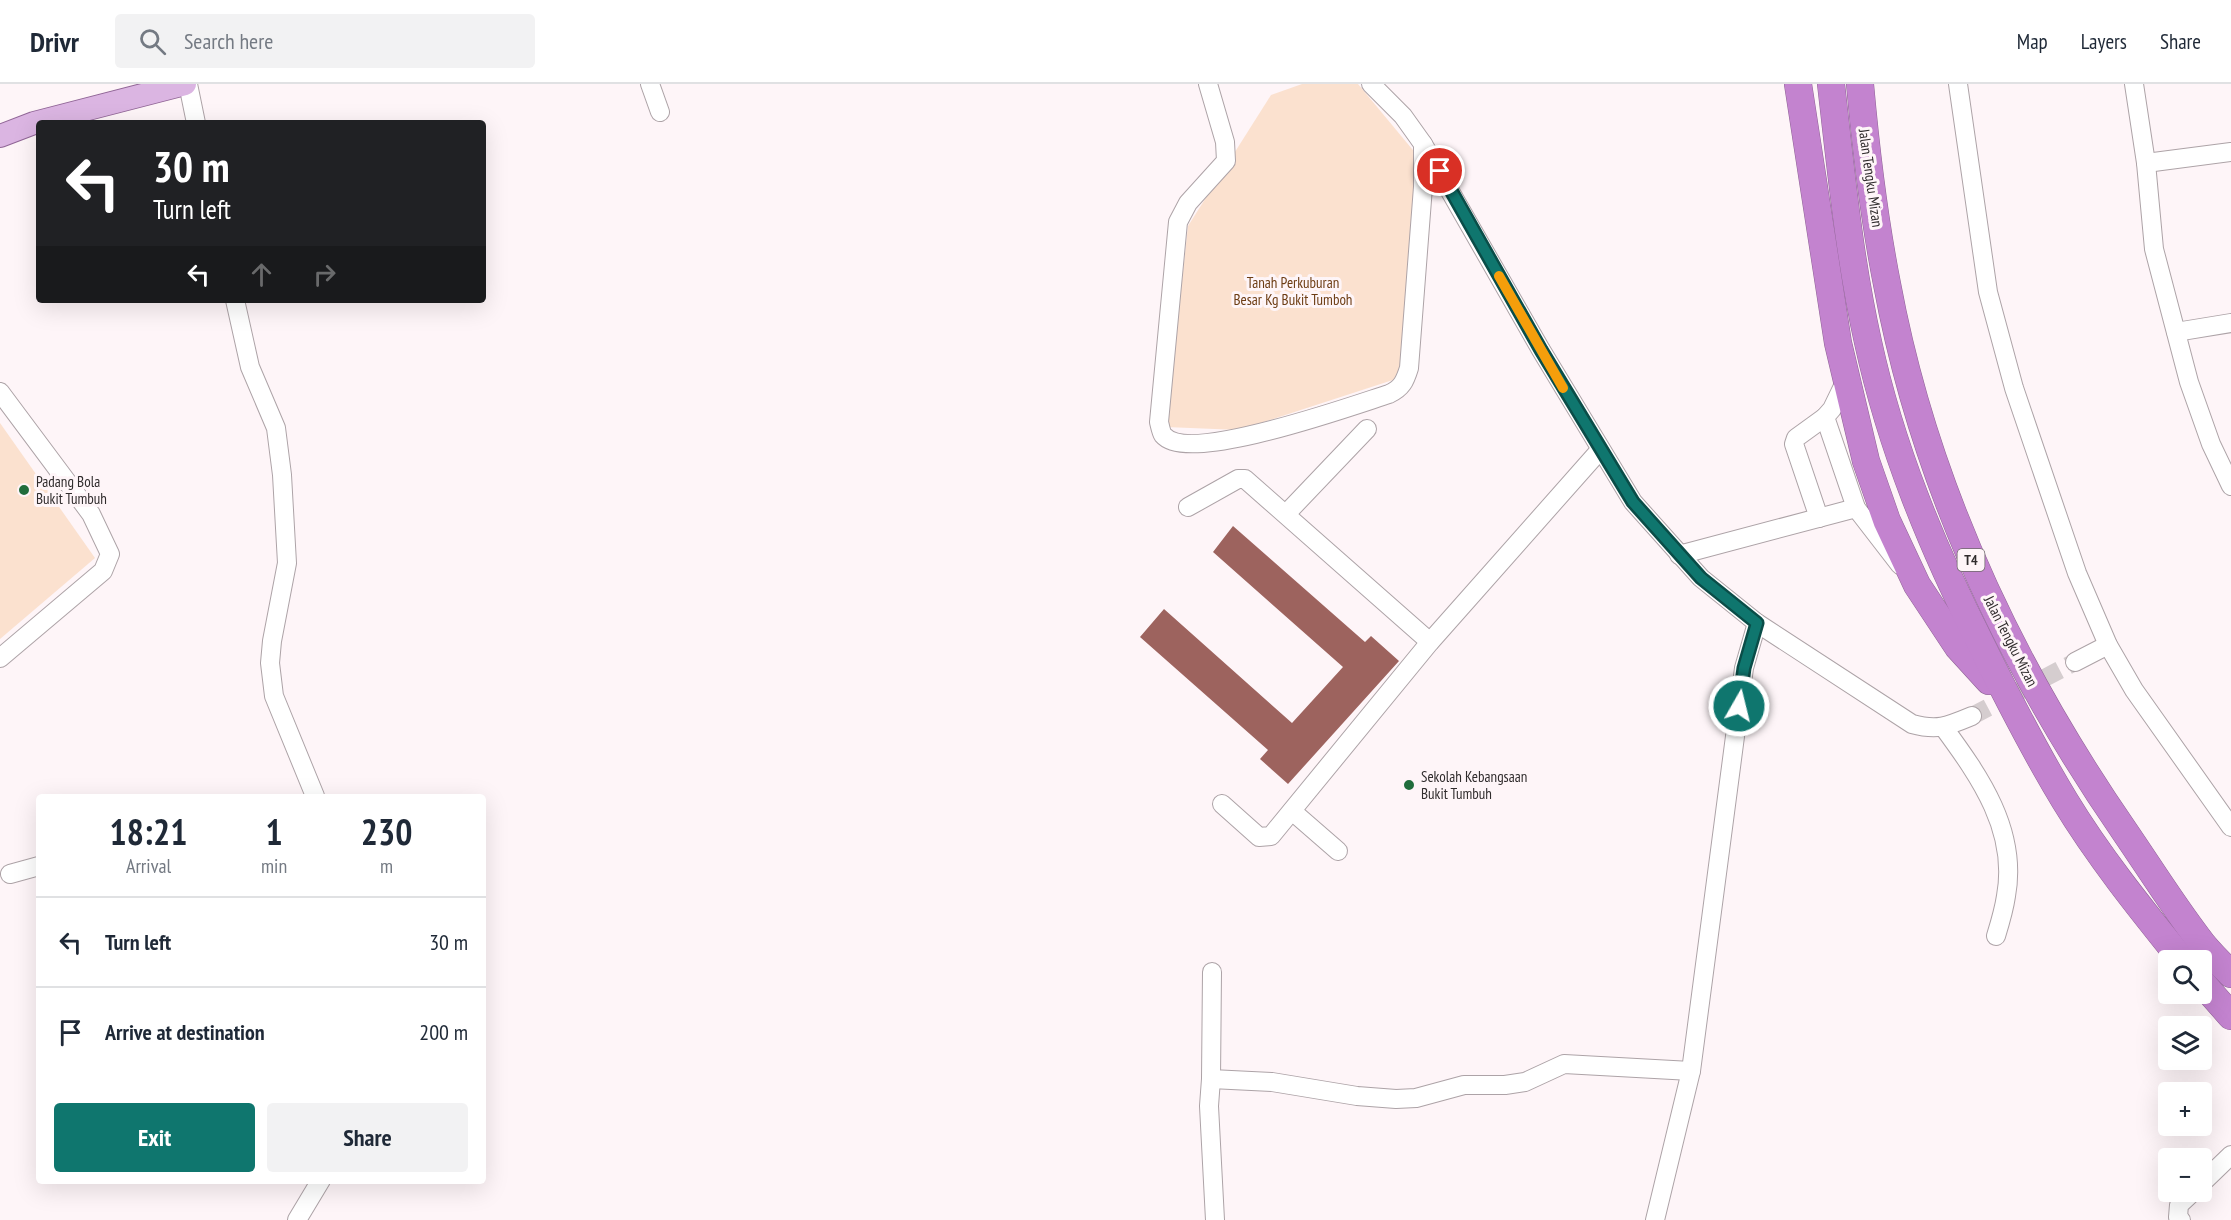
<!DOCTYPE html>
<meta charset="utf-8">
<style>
:root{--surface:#fff;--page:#f2f2f3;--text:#1f2937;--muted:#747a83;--line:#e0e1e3;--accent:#0f766e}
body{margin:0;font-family:"PT Sans Narrow",sans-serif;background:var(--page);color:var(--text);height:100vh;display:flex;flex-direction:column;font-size:22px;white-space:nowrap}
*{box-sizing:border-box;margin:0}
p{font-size:20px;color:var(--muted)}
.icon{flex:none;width:33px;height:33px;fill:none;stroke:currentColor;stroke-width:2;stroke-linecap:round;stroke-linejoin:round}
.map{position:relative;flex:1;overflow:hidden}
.details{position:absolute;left:36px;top:710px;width:450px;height:390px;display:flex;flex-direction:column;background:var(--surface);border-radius:6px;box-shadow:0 6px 24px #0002}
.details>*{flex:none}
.guide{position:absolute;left:36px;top:36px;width:450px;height:183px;border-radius:6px;box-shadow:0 6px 24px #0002;background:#202124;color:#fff;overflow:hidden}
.fabs{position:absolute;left:2158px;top:866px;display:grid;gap:12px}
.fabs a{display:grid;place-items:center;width:54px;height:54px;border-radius:6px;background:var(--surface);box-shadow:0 6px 24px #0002;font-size:30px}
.pin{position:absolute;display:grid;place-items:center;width:51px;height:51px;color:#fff;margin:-26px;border:3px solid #fff;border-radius:50%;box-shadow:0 2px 6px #0007}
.me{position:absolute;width:66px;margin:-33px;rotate:8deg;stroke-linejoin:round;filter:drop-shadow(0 0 4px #0008)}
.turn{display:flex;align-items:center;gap:21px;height:126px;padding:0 18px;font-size:27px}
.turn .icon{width:78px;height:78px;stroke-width:2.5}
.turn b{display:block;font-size:42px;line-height:51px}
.lanes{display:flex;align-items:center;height:57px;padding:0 18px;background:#0003;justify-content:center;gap:30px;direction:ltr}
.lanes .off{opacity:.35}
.eta{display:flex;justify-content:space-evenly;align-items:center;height:102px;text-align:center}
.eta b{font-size:36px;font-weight:600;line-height:42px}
.button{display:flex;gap:12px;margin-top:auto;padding:12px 18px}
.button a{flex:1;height:69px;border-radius:6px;background:var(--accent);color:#fff;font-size:24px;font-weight:600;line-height:69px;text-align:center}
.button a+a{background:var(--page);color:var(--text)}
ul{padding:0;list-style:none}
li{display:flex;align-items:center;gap:18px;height:90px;padding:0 18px;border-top:2px solid var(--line)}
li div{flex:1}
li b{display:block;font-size:22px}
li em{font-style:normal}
header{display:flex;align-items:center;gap:36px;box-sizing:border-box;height:84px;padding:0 30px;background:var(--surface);border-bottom:2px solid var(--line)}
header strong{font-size:28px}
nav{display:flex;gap:33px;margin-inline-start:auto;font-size:21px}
.search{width:420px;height:54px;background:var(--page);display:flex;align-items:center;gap:15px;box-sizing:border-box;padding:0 21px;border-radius:6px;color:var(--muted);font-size:22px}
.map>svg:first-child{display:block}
.green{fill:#fbe1cf}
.building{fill:#9d635e}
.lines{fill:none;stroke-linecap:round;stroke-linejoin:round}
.minor-tunnel{stroke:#d5cdcf;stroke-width:18;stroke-dasharray:18 9;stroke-linecap:butt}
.minor-casing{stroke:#ada3a7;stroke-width:20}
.major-casing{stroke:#906596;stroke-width:24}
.highway-casing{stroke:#906596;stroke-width:28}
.minor{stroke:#fff;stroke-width:18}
.major{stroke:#dbb5e2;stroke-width:22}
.highway{stroke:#c383cf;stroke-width:27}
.route-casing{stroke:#0a4d48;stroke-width:15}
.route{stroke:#0f766e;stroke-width:10}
.slow{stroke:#f59e0b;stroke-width:10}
.poi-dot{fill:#206d3c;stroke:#fef5f8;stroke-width:2}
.labels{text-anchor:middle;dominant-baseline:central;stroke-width:6;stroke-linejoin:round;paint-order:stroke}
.shield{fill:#fef5f8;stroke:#6e686a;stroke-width:1.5}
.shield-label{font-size:14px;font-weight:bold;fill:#302c2d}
.street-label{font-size:15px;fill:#302c2d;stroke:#fef5f8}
.park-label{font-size:15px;fill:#6d3d14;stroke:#fef5f8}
.poi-label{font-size:15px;fill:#302c2d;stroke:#fef5f8;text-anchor:start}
</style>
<header>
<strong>Drivr</strong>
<div class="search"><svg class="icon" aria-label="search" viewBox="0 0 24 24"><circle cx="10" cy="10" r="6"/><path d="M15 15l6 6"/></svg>Search here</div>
<nav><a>Map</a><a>Layers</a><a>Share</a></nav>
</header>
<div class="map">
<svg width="2231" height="1136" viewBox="0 0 2231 1136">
<rect width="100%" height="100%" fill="#fef5f8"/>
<g class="green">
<polygon points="1302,0 1358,0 1417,71 1399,294 1239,346 1166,343 1188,142 1271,11"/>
<polygon points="0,339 95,474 0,555"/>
</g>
<polygon class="building" points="1233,442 1365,558 1371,552 1399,577 1288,700 1260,675 1268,666 1140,553 1164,525 1292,639 1343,583 1213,468"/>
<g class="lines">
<polyline class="minor-tunnel" points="1972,632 2075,578"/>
<defs>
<g id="minor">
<polyline points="188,0 196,39"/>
<polyline points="650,0 660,28"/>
<path d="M1208,0l17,58 1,19 -38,42 -10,19 -19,200c1,4 2,10 4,13 25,30 191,-30 226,-41 13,-6 16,-13 20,-26l14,-181v-43"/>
<path d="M1371,0l32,32 20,28 118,206 92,152 68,76 56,45 155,101c26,7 36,2 60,-8"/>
<polyline points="1958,0 1988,208 2014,304 2077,489 2108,561 2134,606 2231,743"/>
<polyline points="2134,0 2146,79 2154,165 2189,298 2211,360 2231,402"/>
<polyline points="2146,79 2231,68"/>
<polyline points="235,216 250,283 276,344 282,391 287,479 272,557 270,579 274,612 315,712"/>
<polyline points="2176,248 2231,239"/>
<polyline points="1846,296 1832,325 1825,333 1856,424 1900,481"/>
<polyline points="0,308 91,430 110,470 103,487 0,574"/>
<polyline points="1188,423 1238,395 1245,395 1430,558"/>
<polyline points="1286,430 1367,345"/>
<polyline points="1819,434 1794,360 1796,354 1825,333"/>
<polyline points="1679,471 1856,424"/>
<polyline points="2075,578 2108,561"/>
<path d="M1944,644c36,49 74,103 62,168 -2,14 -6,27 -10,40"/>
<polyline points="1222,720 1259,753 1271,752 1430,558 1600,366"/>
<polyline points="1292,727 1338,767"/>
<polyline points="10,790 39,782"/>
<polyline points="1212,888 1211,995 1272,998 1357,1012 1396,1015 1416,1014 1464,1001 1505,1001 1525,998 1564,980 1691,987"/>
<polyline points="1211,995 1209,1022 1215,1136"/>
<polyline points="2202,1099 2231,1071"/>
<polyline points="297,1136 321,1096"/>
<polyline points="1655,1136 1691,987 1744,584 1757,539"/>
<polyline points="2181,1136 2178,1133 2179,1121 2194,1107"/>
</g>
<polyline id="major" points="0,52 34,39 185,0"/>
<g id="highway">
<polyline points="1798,0 1838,259 1866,377 1887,437 1917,501 1958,563 1989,597"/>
<path d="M1831,0c10,86 18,173 37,258 23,106 64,205 113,302 26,53 53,106 84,157 34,56 76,108 117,159"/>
<path d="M1860,0c6,67 14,134 27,200 37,199 124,383 238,548 24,35 47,72 73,106 9,13 22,25 33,36"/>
<polyline points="2202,899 2231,932"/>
</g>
</defs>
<use href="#minor" class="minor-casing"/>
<use href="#major" class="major-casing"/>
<use href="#highway" class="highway-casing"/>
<use href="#minor" class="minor"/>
<use href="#major" class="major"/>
<use href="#highway" class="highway"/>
</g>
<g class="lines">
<defs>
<polyline id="route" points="1440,87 1541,266 1633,418 1701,494 1757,539 1744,584 1739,622"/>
</defs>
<use href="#route" class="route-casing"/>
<use href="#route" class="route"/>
<polyline class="slow" points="1499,192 1563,304"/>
</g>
<g class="poi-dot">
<circle cx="24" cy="406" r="6"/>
<circle cx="1409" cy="701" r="6"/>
</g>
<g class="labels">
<rect class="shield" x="1957.5" y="465" width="27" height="22" rx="4.5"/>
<g class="shield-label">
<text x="1971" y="476">T4</text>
</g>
<g class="street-label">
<text transform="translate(1871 94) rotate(82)">Jalan Tengku Mizan</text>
<text transform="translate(2011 557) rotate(63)">Jalan Tengku Mizan</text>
</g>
<g class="park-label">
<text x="1293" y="198">Tanah Perkuburan<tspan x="1293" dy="17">Besar Kg Bukit Tumboh</tspan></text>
</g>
<g class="poi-label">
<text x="36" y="397">Padang Bola<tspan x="36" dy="17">Bukit Tumbuh</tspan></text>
<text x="1421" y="692">Sekolah Kebangsaan<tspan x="1421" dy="17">Bukit Tumbuh</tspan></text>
</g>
</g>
</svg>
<div class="fabs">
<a><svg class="icon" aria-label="search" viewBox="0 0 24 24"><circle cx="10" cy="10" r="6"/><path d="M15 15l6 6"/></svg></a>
<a><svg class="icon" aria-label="layers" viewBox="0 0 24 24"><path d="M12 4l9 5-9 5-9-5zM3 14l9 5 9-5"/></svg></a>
<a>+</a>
<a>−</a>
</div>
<div class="pin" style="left:1440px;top:87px;background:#d93025"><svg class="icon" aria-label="arrive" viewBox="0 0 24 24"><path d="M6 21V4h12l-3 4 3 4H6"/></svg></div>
<svg class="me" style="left:1739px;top:622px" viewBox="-20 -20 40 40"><circle r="17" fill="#0f766e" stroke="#fff" stroke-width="3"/><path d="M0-11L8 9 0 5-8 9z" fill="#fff"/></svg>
<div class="guide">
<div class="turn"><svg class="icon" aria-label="left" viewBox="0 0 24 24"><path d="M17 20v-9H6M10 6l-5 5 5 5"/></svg><div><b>30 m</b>Turn left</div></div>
<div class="lanes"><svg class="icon" aria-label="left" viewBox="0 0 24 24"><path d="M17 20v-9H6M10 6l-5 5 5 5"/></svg><svg class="icon off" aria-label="ahead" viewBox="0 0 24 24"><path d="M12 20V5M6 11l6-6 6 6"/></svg><svg class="icon off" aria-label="right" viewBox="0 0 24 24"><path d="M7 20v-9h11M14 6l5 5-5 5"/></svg></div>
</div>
<section class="details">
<div class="eta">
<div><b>18:21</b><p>Arrival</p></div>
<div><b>1</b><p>min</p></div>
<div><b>230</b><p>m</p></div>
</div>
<ul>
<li><svg class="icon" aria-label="left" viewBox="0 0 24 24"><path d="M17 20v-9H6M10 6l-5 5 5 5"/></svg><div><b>Turn left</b></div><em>30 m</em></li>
<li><svg class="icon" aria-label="arrive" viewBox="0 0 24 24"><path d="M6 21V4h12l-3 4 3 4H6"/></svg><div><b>Arrive at destination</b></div><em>200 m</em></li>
</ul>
<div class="button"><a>Exit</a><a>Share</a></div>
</section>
</div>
